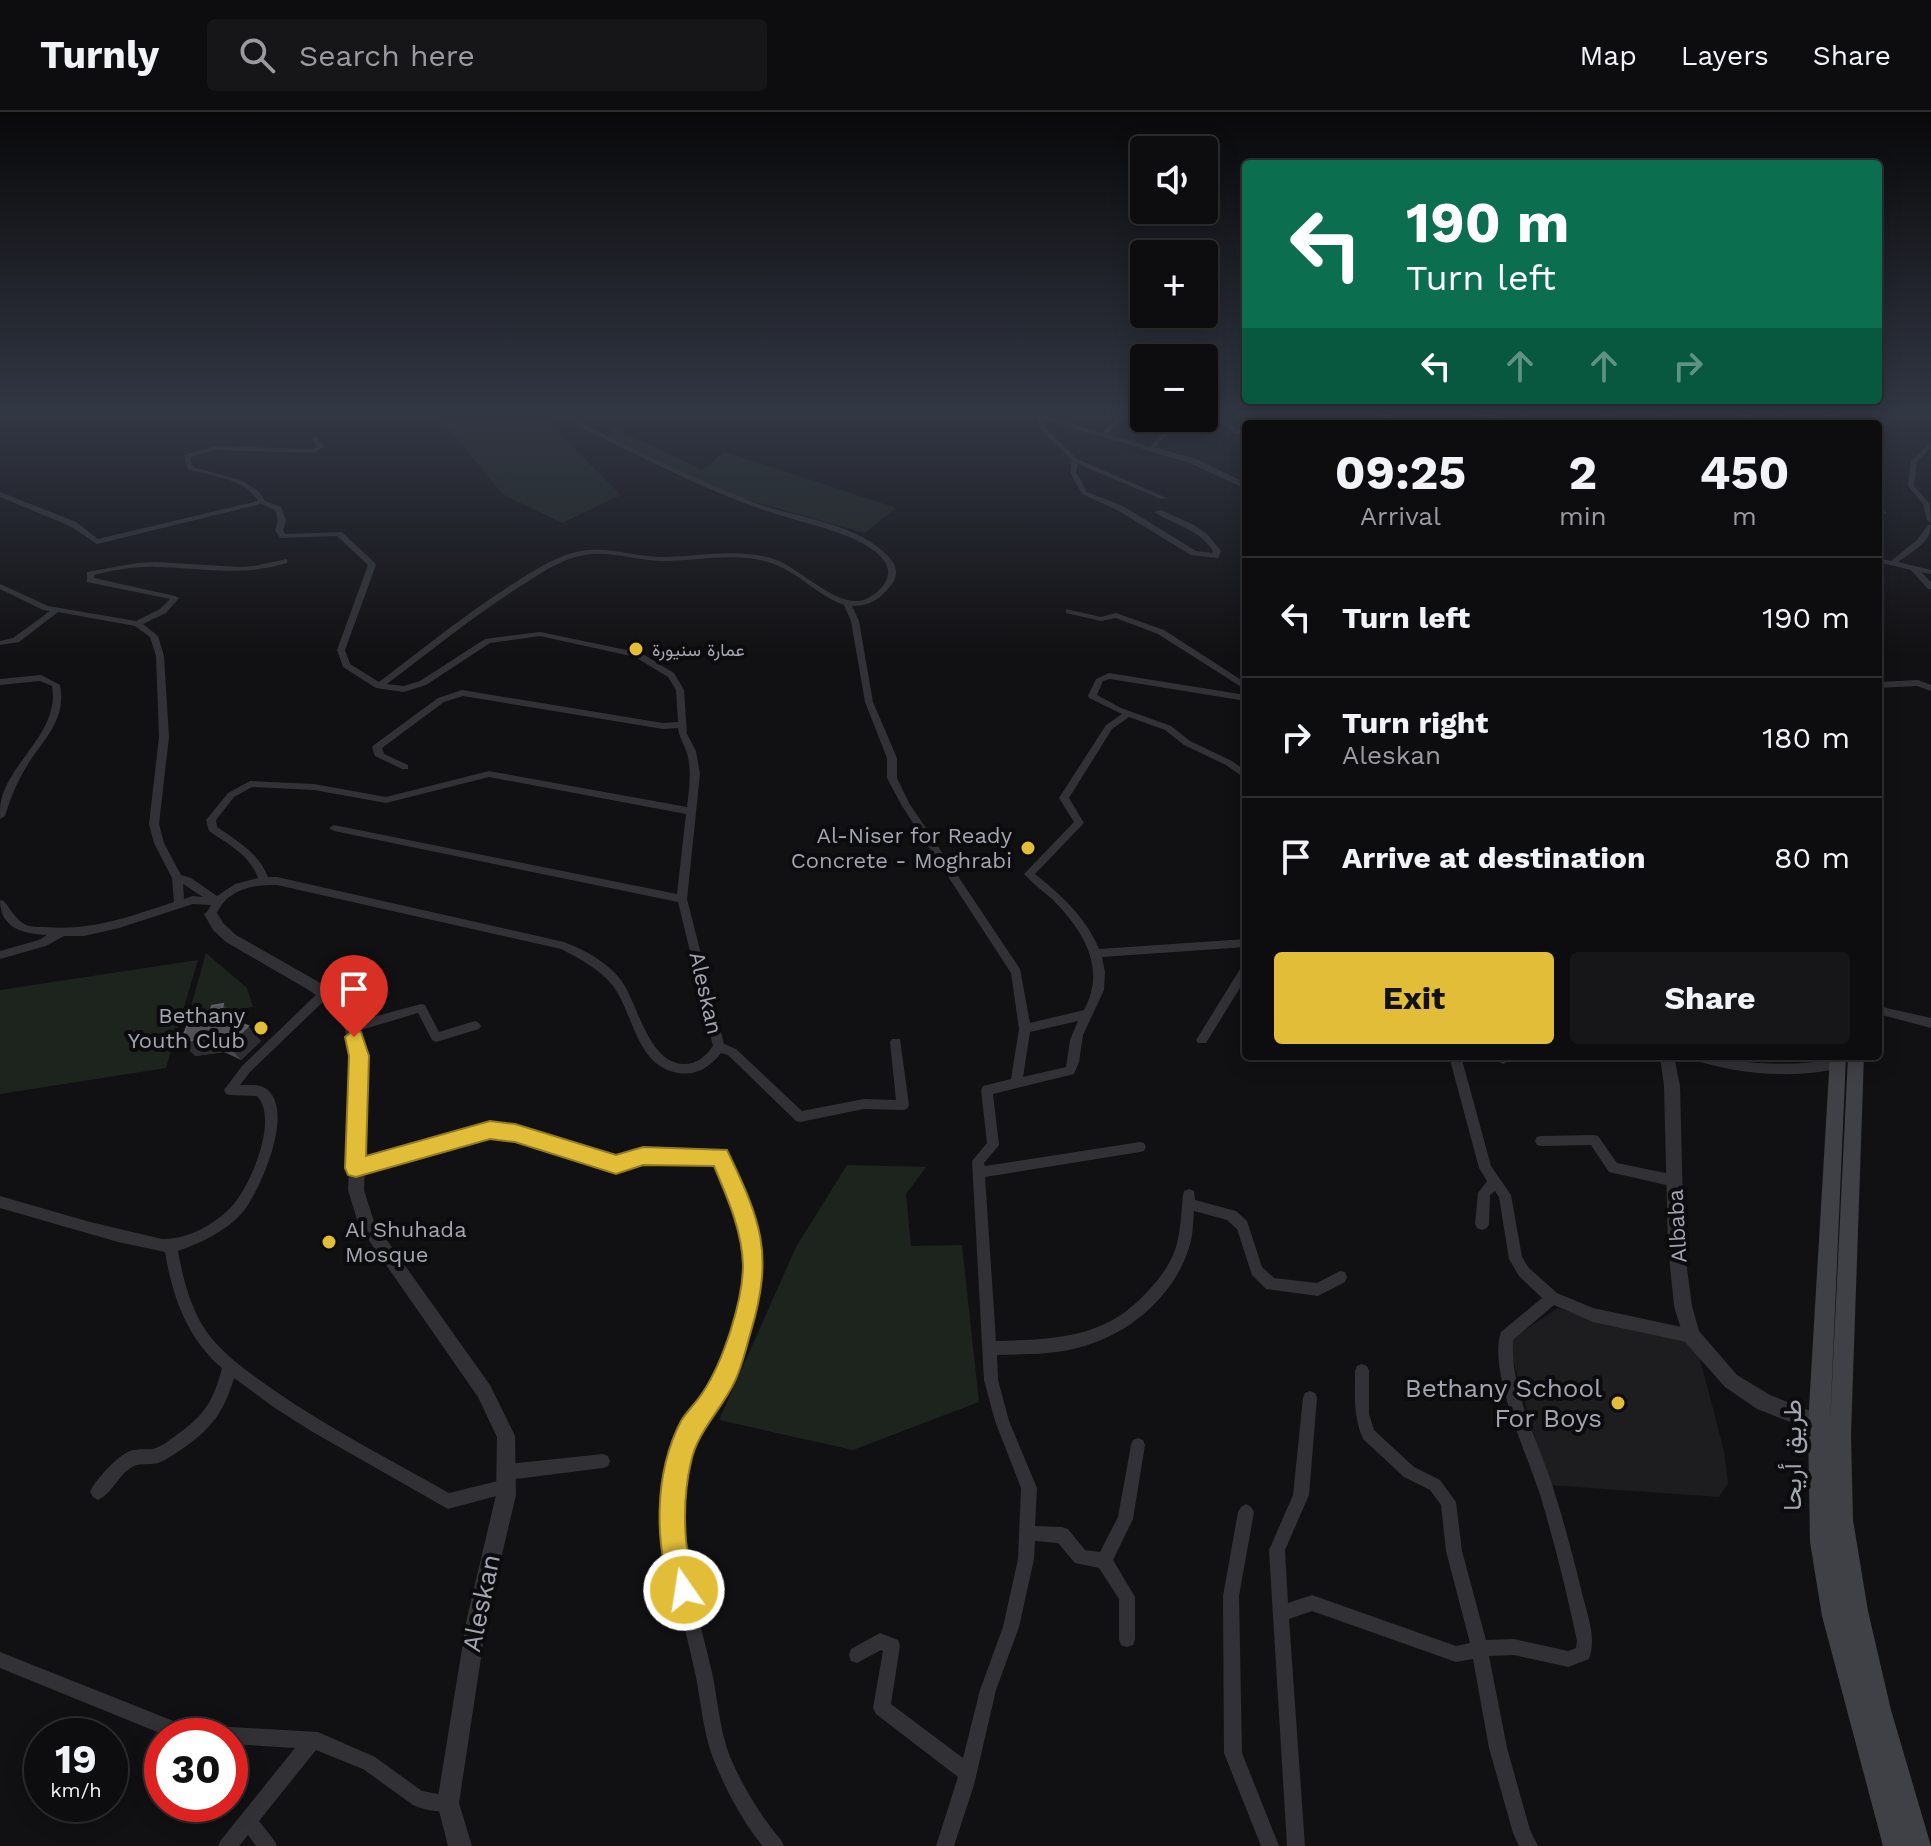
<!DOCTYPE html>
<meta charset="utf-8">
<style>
:root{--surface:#0d0c0e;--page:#161517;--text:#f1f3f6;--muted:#9a9b9e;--line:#2d2c2e;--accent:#e2be38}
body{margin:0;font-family:"Work Sans",Vazirmatn,sans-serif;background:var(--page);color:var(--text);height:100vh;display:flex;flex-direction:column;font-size:30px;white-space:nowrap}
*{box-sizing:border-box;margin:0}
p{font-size:26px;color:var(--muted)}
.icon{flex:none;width:44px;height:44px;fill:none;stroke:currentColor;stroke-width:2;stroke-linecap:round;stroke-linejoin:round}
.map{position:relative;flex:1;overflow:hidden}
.side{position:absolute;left:1242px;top:308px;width:640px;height:640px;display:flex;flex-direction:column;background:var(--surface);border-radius:8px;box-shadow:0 4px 20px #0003,0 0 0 2px var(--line)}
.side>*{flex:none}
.top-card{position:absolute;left:1242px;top:48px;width:640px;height:244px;border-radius:8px;box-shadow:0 4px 20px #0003,0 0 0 2px var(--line);background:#0b6e4f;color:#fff;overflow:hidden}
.fabs{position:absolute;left:1130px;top:24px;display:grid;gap:16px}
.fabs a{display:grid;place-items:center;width:88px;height:88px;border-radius:8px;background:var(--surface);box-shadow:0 4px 20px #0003,0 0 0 2px var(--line);font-size:40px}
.speed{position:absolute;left:24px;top:1606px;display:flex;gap:16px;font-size:40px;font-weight:700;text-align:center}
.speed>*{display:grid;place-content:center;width:104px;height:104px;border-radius:50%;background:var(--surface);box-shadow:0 4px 20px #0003,0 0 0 2px var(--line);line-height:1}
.speed small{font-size:20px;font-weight:400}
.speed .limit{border:12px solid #d22;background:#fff;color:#111}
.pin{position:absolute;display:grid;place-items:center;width:68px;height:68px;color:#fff;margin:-82px -34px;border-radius:50% 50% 50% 0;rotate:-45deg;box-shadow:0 0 8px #0007}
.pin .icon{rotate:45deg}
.me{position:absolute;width:88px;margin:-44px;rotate:347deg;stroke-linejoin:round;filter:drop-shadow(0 0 6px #0008)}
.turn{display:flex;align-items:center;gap:28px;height:168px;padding:0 32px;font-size:36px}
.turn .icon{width:104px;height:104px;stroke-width:2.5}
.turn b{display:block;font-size:56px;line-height:68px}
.lanes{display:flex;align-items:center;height:76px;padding:0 32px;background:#0003;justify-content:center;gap:40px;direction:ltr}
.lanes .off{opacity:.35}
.eta{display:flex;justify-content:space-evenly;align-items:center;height:136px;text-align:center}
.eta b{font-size:48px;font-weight:700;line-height:56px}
.action{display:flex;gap:16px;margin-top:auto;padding:16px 32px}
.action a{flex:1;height:92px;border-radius:8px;background:var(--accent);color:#111;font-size:32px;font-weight:700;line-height:92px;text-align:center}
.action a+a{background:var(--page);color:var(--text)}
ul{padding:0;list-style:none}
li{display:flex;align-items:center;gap:24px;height:120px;padding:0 32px;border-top:2px solid var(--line)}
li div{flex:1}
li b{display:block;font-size:30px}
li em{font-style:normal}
header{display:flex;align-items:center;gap:48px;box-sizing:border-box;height:112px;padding:0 40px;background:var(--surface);border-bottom:2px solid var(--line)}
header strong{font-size:38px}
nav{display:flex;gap:44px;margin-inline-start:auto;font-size:28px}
.search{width:560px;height:72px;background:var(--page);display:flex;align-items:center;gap:20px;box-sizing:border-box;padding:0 28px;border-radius:8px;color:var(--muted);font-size:30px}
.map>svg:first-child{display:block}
.built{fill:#1d1c1f}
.green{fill:#1d241e}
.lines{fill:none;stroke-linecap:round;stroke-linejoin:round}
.minor{fill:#323236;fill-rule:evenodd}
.tertiary{fill:#323236;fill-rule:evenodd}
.secondary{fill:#404146;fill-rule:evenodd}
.wall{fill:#47474d}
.shaded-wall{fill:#2d2d31}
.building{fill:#515157;stroke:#5e5e65;stroke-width:2}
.route{fill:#e2be38;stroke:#937c24;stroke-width:2}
.poi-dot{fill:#e2be38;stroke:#0c0b0d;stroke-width:3}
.labels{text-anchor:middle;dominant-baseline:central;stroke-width:8;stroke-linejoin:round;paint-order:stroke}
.far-poi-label{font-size:18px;fill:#a3a5b1;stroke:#0c0b0d;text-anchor:start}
.poi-label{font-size:22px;fill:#a3a5b1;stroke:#0c0b0d;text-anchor:end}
.street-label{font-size:22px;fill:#a3a5b1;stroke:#0c0b0d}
.near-poi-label{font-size:26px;fill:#a3a5b1;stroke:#0c0b0d;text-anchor:end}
.near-street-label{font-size:26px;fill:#a3a5b1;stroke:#0c0b0d}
</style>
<header>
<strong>Turnly</strong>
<div class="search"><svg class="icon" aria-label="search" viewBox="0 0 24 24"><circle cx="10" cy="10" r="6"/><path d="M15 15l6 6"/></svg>Search here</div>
<nav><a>Map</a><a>Layers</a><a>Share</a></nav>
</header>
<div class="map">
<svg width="1931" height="1734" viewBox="0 0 1931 1734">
<rect width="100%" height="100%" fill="#111012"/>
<polygon class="built" points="1558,1196 1604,1211 1686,1227 1699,1243 1724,1339 1728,1371 1719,1385 1548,1373 1508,1230"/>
<g class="green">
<polygon points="432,303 534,303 544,307 621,383 562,411 502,382 452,320"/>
<polygon points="613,315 702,358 725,340 896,396 865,421 723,381 607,327"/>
<polygon points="206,841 247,876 253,895 188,905"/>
<polygon points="198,848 166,956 0,982 0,878"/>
<polygon points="847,1053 926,1055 906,1082 911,1134 962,1133 979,1290 853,1338 719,1308 796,1135"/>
</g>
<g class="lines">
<g class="minor">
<path d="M1042,303l60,18 18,-18h7l-20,19 43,13 24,-27 24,-2 -20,5 -27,28 -106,-31v7l32,32 90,39 -6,1 -83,-35 -2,8 11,20 36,14 73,45 16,2 1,-2c-14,-22 -38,-26 -59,-39l7,-2 33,15 14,10 13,16 -3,7 -27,-3 -74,-45 -35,-16 -12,-22 2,-12 -32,-31 -2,-10 -5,-3z"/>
<polygon points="1216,303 1223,303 1236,318 1246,320 1246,324 1232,320"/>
<polygon points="1388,303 1399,307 1445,310 1448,312 1398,311 1380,304"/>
<polygon points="1477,303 1492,303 1530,312 1517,312"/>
<polygon points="1605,303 1611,303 1612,312 1606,312"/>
<rect x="1662" y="303" width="6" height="9"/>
<polygon points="1821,303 1835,303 1832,305"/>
<polygon points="1887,303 1894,303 1878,322 1878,316"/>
<path d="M576,311h4c57,27 114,56 173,79 42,16 103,20 135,54 13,14 9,24 -3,36 -9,10 -19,14 -33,14l7,15 14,81 24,56v20l12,25 111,166 10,54 54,-13c23,-42 -1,-80 -32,-111 -9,-8 -20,-16 -28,-25l50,-52 -15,-24 47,-73 16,-11 -33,-16 -1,-2 8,-17 13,-6 137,22v6l-136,-22 -7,2 -6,14 24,13 50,18 19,15 42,20 14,10v8l-20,-14 -42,-20 -19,-15 -36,-13 -17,12 -43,69 15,25 -49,51c26,21 51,43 64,75l147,-10v8l-144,10 3,15 -1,18 -21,45 -4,27 -5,12 -81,20 6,51 -15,18 1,3 155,-24 4,1 2,4 -2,4 -4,1 -155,25 11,164c60,-2 109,-2 152,-50 11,-12 22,-26 27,-41 6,-18 6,-37 8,-55l1,-4 5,-2 5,2 1,9 41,11 11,10 15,46 12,11 43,5 23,-12 5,1 2,5 -2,5 -27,14 -52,-7 -14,-14 -15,-46 -10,-9 -33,-9c-1,13 -1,25 -5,37 -16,50 -62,88 -112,100 -26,7 -54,6 -80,7l1,25 11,41 28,67 -2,38 27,1 6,2 17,21 15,2 18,-35 13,-72 2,-5 5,-2 5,2 2,5 -12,74 -20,41 22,37v42l-2,6 -6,2 -6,-2 -2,-6v-40l-20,-31 -24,-5 -17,-20 -23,-2 -1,18 -15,68 -23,63 -22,95 -20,61h-18l22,-69 -82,-63 -3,-6 10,-57 -2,-1 -24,13 -6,-2 -2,-6 2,-6 29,-16 18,7 2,6 -9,58 72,54 17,-68 23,-63 15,-68 3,-71 -26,-67 -11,-41 -12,-219 15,-18 -6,-53 2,-4 28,-7 8,-50 -8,-56 -109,-167 -15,-28v-20l-22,-56 -14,-81 -7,-16c-27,-10 -46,-33 -73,-42 -32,-11 -70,-3 -103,-2 -28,1 -57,-11 -84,-6 -22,4 -42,17 -60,29 -48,30 -92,66 -137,100l17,2 16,-5 65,-42 55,-7 101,21 33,20 10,17 3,44 9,17 4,23 -13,125 37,145 12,5 66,62 62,-12 32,1 -6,-58 2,-3h8l9,66 -2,4 -4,1 -39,-1 -64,13 -4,-1 -68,-66 -7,-2c-11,14 -24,23 -43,20 -42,-7 -44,-59 -65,-87 -13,-17 -33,-27 -52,-37l-284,-64c-20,0 -40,2 -54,18 -4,6 -6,11 -12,15l-5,-4 5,-9 -18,-1 -74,24 -35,8h-20l-18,10 -46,13v-8l39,-11 8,-5c-24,-1 -47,-7 -47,-35l4,1c5,6 10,15 16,20 6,6 15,6 24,6 49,4 84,-10 130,-25l-2,-24 -18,-35 -5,-19 10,-87 -3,-81 -6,-19 -15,-11 -77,-14 -39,30 -19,3v-4l13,-3 37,-27 -7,-1 -43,-21v-5l48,22 88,15 24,-12 10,-10 -83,-17v-10l50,-9 19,-1 84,5 14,-1 33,-7v4c-46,14 -85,5 -131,4 -21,-1 -42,3 -62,8v3l81,18 4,2 -13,15 -23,11 15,12 6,20 5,81 -10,87 5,19 17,32 10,3 26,18 18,-12 23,-6c-8,-23 -30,-34 -49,-47l-3,-11 22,-27 22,-12 64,3 72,13 103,-26 198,36c2,-18 5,-35 0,-54 -3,-9 -8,-16 -9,-25l-15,1 -200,-33 -19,6 -62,46 2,6 24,11v4h-6l-27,-13 -3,-9 2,-2 64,-47 24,-8 201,33 15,-1 -2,-32 -8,-13 -33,-20 -95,-21 -50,7 -64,42 -22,7 -28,-4 -33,-21 -6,-17 31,-85 -31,-29 -57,2 -5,-8 3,-10 -3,-10 -14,-6 -164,40 -27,-18 -70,-29v-5l76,30 22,17 160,-38c-14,-24 -47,-24 -70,-32l-4,-14 32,-9 97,3 4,-3 -6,-8 5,-1 8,9 -9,7 -99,-3 -26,7 3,10 50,14 16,11 6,9 16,6 5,13 -3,10 2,4 57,-2 33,31 1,2 -31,85 5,14 29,18c45,-34 89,-70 137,-100 20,-13 42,-27 65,-31 28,-5 57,7 85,6 36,-1 73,-9 108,2 27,9 65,52 92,40 13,-6 29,-21 19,-37 -13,-20 -53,-32 -75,-38 -19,-6 -39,-11 -58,-18 -60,-22 -118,-53 -176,-81zM489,665l197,37 -9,80 -343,-69 -5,3 5,3 344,71 35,144c-8,11 -17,19 -31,18 -34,-3 -44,-60 -61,-84 -14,-18 -36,-30 -57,-38l-287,-65h-9c-9,-24 -31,-36 -51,-50l-1,-7 18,-23 18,-10 62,3 72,13zM183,771v1l20,13 -10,-1 -9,3zM1078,909l-8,19 -4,27 -43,10 7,-45z"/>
<polygon points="1931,330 1931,336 1917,349 1914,374 1930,392 1931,410 1927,408 1923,392 1908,374 1911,349"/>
<polygon points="1879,399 1885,399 1886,401 1878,405"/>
<path d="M1928,413h3c0,18 -20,27 -33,37l33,8v4l-10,-2 10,10v7h-3l-17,-19 -33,-8v-4l13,3 26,-21z"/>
<polygon points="1066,497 1101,505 1116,501 1164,518 1246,571 1246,578 1158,522 1116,506 1101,509 1066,501"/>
<rect x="1878" y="506" width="4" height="4"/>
<path d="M41,563l19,10c7,37 -18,55 -35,84 -9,15 -15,31 -20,47l-5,3c0,-6 0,-13 1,-19 11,-41 59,-69 51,-114l-12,-5 -40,4v-6z"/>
<polygon points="1918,568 1931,573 1931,579 1917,574 1878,576 1878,570"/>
<polygon points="1246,853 1246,866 1206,931 1198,931 1196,928 1198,925 1242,854"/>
<path d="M325,877l4,1 2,3 -2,3 -79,76 -10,13c8,0 18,-1 25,3 32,20 -5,104 -23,125 -16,18 -41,30 -64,38 5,28 12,56 28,80 18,25 44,42 69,60 55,38 116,69 174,102l57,-14 5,3 3,5 -3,5 -63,17 -137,-78 -36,-23 -41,-30c-10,33 -21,49 -49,69 -9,6 -17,12 -27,16 -8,2 -17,0 -24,3 -15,7 -21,27 -36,34l-5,-3 -3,-5c5,-12 31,-41 44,-42 9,-2 16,1 24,-3 8,-3 14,-9 21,-14 26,-18 35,-34 43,-65 -35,-29 -50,-73 -57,-116l-47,-10 -118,-34v-12l90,26 72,17c25,1 54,-15 71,-34 18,-21 46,-86 24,-109l-27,-1 -4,-1 -2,-4 18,-24 79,-76z"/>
<polygon points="421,892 425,893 439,920 475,909 479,911 481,914 479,917 436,930 432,928 418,901 351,921 347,919 345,916 347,913 351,911"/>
<polygon points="1878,894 1931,906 1931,916 1878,902"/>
<path d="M1449,944h12l30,110 20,29 11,62 7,11 28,25 36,15 98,21 5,2 2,5 -2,5 -5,2 -98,-21 -39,-17 -41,35c-3,48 23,97 38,141 12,37 22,75 31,112 5,21 15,45 7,66l-21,8 -54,-12 -25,1 18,92 23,82 8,16h-19l-6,-13 -24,-85 -16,-89 -17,3 -144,-51 -23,8 16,227h-18l-18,-296 24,-55 10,-97 2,-5 5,-2 5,2 2,5 -8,97 -24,55 3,53 24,-8 144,51 14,-3 -24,-92 -5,-46 -11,-15 -26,-13 -41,-38c-10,-24 -8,-43 -8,-68l2,-5 5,-2 5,2 2,5v43l5,16 40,37 26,13 16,22 6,49 24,89 28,-1 54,12 8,-3 1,-7c-10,-48 -22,-96 -36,-143 -12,-40 -54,-128 -40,-166l41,-34 -23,-22 -10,-17 -10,-62 -4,-6 -5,4 -1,29 -2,4 -5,2 -5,-2 -2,-4 3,-31 9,-12 -8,-13z"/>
<polygon points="1499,944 1511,944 1507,950 1503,952 1499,950 1497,947"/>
<path d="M1689,944c20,0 38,3 58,6 31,3 61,2 91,-3l4,2 2,3 -2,3c-45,13 -107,7 -151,-8z"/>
<path d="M490,1013l25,3 101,31 27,-8 77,1 4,1c41,89 46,150 1,238 -12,23 -33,43 -39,68 -18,70 10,142 25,209 7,30 8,61 19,89 13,30 30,58 51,83l3,6h-21l-3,-3c-20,-26 -35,-55 -47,-85 -11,-29 -12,-60 -19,-90 -14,-68 -42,-140 -23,-210 8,-28 28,-49 42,-74 44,-79 37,-141 3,-222l-73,-1 -27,10 -101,-33 -25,-3 -134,39 -4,-2 -2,-4 2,-4 4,-2z"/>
<polygon points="1594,1023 1598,1024 1617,1051 1675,1063 1679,1065 1681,1069 1679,1073 1675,1075 1609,1060 1591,1033 1541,1034 1537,1033 1535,1029 1537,1025 1541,1024"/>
<polygon points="603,1342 608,1344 610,1349 608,1354 603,1356 507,1368 502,1365 499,1360 502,1355 507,1352"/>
<polygon points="1246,1392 1251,1395 1254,1400 1239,1484 1242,1641 1279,1734 1261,1734 1224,1641 1223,1484 1238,1400 1241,1395"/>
<path d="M0,1540l181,72 137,8 57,25 47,34 32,6 3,6 -3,6c-11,5 -30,1 -41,-4l-50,-36 -47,-19 -57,71 15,19 3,6h-21l-8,-11 -9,11h-21l3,-6 74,-92 -65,-4v-8h-63l-167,-68z"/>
</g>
<g class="tertiary">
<polygon points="1151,334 1196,347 1246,371 1246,377 1190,351 1148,339 1147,337"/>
<polygon points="211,797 216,799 223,811 236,823 317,869 335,881 347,894 359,918 365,939 367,986 364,1078 374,1110 490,1273 515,1324 516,1383 487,1506 459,1691 472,1734 448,1734 437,1691 467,1506 496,1383 497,1325 478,1285 359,1114 348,1078 352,986 350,939 345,918 337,902 325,889 307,877 226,830 213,818 204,802"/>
<polygon points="1660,944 1674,944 1680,974 1684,1134 1692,1194 1699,1219 1737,1263 1770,1283 1833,1308 1835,1315 1833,1322 1826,1324 1757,1297 1725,1275 1685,1230 1674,1194 1668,1134 1664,974"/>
</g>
<g class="secondary">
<polygon points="1743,303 1752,303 1746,312 1736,312"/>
<polygon points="1830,944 1846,944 1830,1313 1848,944 1864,944 1851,1322 1853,1408 1868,1499 1891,1598 1931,1734 1883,1734 1822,1504 1810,1430 1808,1312"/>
</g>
</g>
<polygon class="wall" points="223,892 241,911 261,929 241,948 224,940 195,944 210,899"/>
<g class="shaded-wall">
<polygon points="223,892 232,901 245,915 227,905 222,896"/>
<polygon points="248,914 261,929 241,948 228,933"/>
<polygon points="210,925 224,940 195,944 181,930"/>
</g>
<polygon class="building" points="223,892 222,896 232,901 227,905 248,914 228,933 210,925 181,930 192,902 210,899 212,894"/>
<linearGradient id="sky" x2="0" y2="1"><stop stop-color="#09090a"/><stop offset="0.55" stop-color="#323744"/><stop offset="1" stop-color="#323744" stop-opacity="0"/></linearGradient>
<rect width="1931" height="546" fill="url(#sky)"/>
<path class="route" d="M354,918l7,2 8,24 -3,100 124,-35 25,3 101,31 27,-8 84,3c34,71 47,103 24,181 -5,17 -9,36 -17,52 -13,27 -37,49 -43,79 -6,25 -7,53 -5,79 2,19 15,40 8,59l-10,4 -9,-4c-22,-54 -21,-127 6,-179 6,-10 16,-19 22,-29 20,-30 40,-91 40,-127 -1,-35 -16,-68 -29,-99l-71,-1 -27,9 -101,-32 -25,-3 -134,38 -8,-2 -3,-7 4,-112 -4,-19z"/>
<g class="poi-dot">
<circle cx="636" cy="537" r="8"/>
<circle cx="1028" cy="736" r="8"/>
<circle cx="261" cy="916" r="8"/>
<circle cx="329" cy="1130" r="8"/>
<circle cx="1618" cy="1291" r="8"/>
</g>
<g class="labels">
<g class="far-poi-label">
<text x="652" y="537">عمارة سنيورة</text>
</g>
<g class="poi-label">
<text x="1012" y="723">Al-Niser for Ready<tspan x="1012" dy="25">Concrete - Moghrabi</tspan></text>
<text x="245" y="903">Bethany<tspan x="245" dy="25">Youth Club</tspan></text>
<text x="345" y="1117" text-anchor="start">Al Shuhada<tspan x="345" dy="25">Mosque</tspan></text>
</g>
<g class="street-label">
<text transform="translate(706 881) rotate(77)">Aleskan</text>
<text transform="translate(1677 1114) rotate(-93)">Albaba</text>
</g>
<g class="near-poi-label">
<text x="1602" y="1276">Bethany School<tspan x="1602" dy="30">For Boys</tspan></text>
</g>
<g class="near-street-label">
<text transform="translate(1792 1343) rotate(-90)">طريق أريحا</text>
<text transform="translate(481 1491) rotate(-78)">Aleskan</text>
</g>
</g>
</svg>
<div class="fabs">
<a><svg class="icon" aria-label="sound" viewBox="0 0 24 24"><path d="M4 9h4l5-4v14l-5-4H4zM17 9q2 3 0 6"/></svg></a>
<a>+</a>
<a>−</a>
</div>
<div class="speed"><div>19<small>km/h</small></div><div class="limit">30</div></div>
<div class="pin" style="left:354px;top:925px;background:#d93025"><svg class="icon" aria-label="arrive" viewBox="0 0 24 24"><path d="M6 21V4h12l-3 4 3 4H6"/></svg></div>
<svg class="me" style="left:684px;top:1478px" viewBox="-20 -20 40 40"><circle r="17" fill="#e2be38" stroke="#fff" stroke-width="3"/><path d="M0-11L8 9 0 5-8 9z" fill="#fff"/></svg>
<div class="top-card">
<div class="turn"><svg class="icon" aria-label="left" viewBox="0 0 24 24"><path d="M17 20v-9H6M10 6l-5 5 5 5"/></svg><div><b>190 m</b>Turn left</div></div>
<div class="lanes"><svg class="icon" aria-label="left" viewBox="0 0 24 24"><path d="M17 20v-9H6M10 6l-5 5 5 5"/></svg><svg class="icon off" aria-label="ahead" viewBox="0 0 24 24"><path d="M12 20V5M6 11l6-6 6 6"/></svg><svg class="icon off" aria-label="ahead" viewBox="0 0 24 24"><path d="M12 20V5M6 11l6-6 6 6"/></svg><svg class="icon off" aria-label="right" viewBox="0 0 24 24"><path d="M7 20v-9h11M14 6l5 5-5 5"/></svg></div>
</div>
<section class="side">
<div class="eta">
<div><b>09:25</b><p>Arrival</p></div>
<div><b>2</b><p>min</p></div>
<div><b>450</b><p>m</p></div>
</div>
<ul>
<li><svg class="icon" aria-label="left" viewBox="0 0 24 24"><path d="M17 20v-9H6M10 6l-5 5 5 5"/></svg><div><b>Turn left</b></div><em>190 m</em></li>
<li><svg class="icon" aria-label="right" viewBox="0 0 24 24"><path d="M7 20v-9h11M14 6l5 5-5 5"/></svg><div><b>Turn right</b><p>Aleskan</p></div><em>180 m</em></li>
<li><svg class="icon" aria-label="arrive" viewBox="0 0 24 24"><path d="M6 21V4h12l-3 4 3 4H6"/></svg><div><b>Arrive at destination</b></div><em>80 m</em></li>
</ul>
<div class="action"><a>Exit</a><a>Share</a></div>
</section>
</div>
